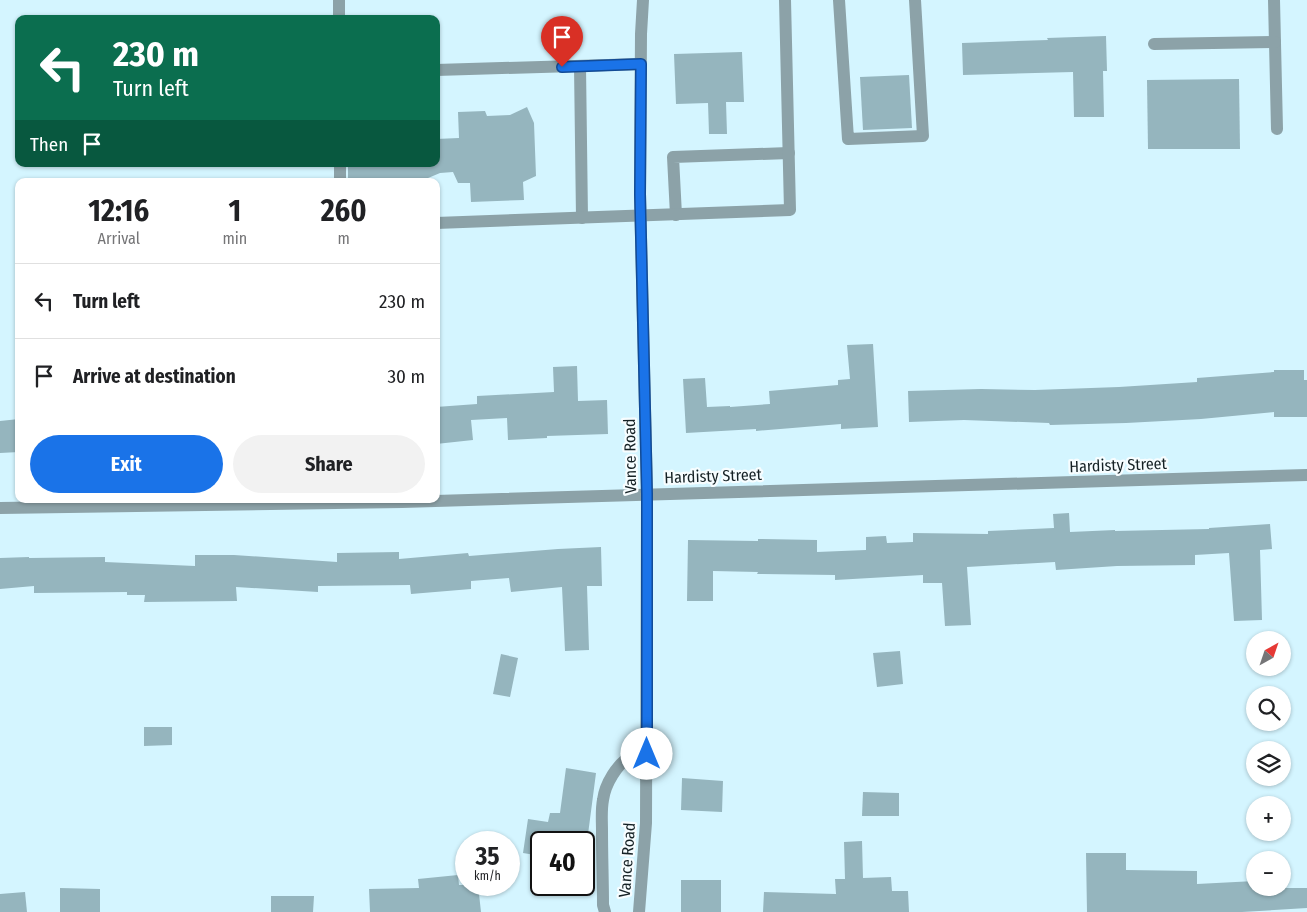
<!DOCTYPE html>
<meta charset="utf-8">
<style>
:root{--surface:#fff;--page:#f2f2f2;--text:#202124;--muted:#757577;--line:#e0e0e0;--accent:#1a73e8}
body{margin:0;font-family:"Fira Sans Condensed",sans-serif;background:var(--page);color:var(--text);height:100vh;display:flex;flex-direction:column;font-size:19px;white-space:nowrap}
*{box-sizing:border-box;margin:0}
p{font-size:16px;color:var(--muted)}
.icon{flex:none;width:28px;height:28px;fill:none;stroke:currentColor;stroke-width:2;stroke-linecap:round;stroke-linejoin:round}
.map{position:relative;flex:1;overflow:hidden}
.sheet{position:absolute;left:15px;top:178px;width:425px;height:325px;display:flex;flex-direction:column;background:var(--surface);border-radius:10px;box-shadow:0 1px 4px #0004}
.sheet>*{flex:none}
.hud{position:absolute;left:15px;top:15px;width:425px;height:152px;border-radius:10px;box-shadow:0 1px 4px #0004;background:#0b6e4f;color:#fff;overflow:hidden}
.needle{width:32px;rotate:40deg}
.tools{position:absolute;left:1246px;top:631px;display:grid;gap:10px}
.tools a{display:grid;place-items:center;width:45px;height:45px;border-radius:50%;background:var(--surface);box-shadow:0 1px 4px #0004;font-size:25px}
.speed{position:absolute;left:455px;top:831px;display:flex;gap:10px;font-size:25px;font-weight:700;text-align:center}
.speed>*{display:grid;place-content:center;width:65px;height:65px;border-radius:50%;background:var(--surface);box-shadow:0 1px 4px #0004;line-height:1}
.speed small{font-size:12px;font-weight:400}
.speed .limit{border:2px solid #111;border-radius:8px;background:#fff;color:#111}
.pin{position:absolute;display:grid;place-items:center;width:42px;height:42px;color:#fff;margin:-51px -21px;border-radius:50% 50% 50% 0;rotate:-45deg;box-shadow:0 0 5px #0007}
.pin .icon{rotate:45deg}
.me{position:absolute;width:55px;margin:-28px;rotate:0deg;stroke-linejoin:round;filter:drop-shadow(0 0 4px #0008)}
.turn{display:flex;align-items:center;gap:18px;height:105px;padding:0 15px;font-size:22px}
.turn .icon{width:65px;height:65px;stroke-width:2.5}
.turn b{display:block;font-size:35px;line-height:42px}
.then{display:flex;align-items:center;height:48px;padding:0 15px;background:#0003;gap:10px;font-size:19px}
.eta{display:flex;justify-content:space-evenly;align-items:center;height:85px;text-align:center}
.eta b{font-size:30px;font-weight:700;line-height:35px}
.primary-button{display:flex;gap:10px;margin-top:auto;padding:10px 15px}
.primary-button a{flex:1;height:58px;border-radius:30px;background:var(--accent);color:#fff;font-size:20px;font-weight:700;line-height:58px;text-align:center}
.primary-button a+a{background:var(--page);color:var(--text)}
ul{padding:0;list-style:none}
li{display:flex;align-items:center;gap:15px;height:75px;padding:0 15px;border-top:1px solid var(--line)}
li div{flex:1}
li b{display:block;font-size:19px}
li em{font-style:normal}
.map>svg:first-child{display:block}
.building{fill:#95b5be}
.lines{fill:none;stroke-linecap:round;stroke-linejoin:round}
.minor{stroke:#8ca2a8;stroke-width:12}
.route-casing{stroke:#114b97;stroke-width:12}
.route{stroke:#1a73e8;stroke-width:9}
.labels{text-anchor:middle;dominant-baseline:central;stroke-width:4.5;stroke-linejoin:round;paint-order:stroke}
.street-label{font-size:16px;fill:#152125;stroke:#f7fdff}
</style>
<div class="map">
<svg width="1307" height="912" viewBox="0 0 1307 912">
<rect width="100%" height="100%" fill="#d4f5ff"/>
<g class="building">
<polygon points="1106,36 1107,71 1103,71 1104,117 1074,117 1073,72 963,75 962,43 1048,40 1047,38"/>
<polygon points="742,52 744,102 726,102 727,134 709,134 708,103 676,104 674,54"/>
<polygon points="909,75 912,128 863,130 860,77"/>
<polygon points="1239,79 1240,149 1148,149 1147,80"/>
<polygon points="527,107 534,123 536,176 523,182 524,200 471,202 470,183 458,183 453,172 440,173 421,181 348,181 348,167 386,165 389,164 436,164 436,139 459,138 458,112 485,111 487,116 510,115"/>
<polygon points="873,344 878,427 841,429 841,424 756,431 756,429 686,433 683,379 705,378 707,407 730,406 730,407 770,404 769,391 838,385 838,380 850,379 847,345"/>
<polygon points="577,366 578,401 607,400 608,434 547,436 547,438 508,440 507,418 471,420 473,440 436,444 436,407 477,404 477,396 554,392 553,367"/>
<polygon points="1274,370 1304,370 1304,380 1307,380 1307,417 1274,417 1274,412 1201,419 1126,423 1050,425 1049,423 964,420 909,422 908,391 981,389 1035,390 1119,387 1197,382 1197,378 1274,372"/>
<polygon points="19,419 19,452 0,453 0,421"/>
<polygon points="1069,513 1070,532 1115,530 1115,531 1209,529 1209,528 1270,524 1272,549 1260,550 1262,620 1234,621 1229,553 1195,555 1195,565 1117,566 1056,570 1055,562 967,567 971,625 945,626 942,583 923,583 923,575 835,580 835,575 757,574 758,572 713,571 713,601 687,601 688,540 758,541 758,539 817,540 817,552 866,550 866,537 886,536 887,543 913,542 913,533 988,534 988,531 1054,528 1053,514"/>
<polygon points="601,547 602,586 587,586 589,650 565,651 562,587 511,592 509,578 471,581 471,589 411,594 410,585 318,586 318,592 236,587 237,601 144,602 145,595 127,595 127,592 34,593 34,586 0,589 0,558 29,557 29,558 105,557 105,562 195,566 195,555 234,555 337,562 337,553 399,552 399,559 468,553 469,556 558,549"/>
<polygon points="900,651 903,684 877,687 873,653"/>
<polygon points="501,654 518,658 510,697 493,694"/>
<polygon points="144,727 172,727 172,745 144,746"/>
<polygon points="566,768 596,773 587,842 541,842 541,856 523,853 528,819 548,822 550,813 560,813"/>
<polygon points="682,778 723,781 722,812 681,810"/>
<polygon points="863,792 899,793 899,816 862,816"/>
<polygon points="862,841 863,878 891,877 892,891 908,891 909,912 763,912 764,892 836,894 835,879 845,879 844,842"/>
<polygon points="1086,853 1126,853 1126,870 1197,871 1197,884 1255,881 1255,888 1307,888 1307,908 1242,912 1087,912"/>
<polygon points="458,875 459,885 478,885 481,912 370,912 369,889 419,888 418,879"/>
<rect x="681" y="880" width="40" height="32"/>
<polygon points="60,888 100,889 100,912 60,912"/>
<polygon points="25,892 27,912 0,912 0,894"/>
<polygon points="271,896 314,896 313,912 271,912"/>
</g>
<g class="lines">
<g class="minor">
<polyline points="339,0 339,19"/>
<polyline points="839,0 848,139 923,136 915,0"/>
<polyline points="1274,0 1277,129"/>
<polyline points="1154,44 1275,42"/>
<polyline points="580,66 582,218"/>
<polyline points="436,70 641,64"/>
<polyline points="340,164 340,181"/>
<polyline points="676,215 673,157 789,153"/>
<polyline points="436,223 790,210 785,0"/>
<polyline points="0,508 402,502 1307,475"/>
<path d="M605,912l-2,-7c0,-24 -1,-49 -1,-74 0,-10 -1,-21 1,-31 2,-16 14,-36 28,-44 5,-3 10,-2 16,-2"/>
<polyline points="639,912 646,823 647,494 640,194 641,34 643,0"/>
</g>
</g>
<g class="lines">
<defs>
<polyline id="route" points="562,67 641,64 640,194 647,494 647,754"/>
</defs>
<use href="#route" class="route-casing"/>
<use href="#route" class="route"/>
</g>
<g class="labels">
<g class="street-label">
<text transform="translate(630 456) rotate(-91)">Vance Road</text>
<text transform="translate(1118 465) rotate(-2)">Hardisty Street</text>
<text transform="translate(713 476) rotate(-2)">Hardisty Street</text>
<text transform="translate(627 860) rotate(-86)">Vance Road</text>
</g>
</g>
</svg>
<div class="tools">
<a><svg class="needle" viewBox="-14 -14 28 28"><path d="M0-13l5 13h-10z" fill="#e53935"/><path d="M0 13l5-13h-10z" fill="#757577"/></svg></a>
<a><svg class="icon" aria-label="search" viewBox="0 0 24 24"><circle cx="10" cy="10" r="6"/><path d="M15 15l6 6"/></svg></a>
<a><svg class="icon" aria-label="layers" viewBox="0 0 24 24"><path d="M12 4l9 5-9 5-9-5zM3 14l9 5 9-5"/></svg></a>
<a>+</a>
<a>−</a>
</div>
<div class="speed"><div>35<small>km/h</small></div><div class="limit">40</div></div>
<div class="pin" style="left:562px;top:67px;background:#d93025"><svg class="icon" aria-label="arrive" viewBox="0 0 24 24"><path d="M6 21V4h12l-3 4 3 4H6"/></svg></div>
<svg class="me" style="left:647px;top:754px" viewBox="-20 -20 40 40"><circle r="19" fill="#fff"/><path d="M0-13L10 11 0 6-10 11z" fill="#1a73e8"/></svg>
<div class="hud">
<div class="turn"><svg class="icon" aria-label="left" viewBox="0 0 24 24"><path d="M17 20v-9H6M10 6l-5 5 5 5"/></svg><div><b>230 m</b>Turn left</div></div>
<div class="then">Then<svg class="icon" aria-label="arrive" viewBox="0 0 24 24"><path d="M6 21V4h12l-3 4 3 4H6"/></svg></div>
</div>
<section class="sheet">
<div class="eta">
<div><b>12:16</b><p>Arrival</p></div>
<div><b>1</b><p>min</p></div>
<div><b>260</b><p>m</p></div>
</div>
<ul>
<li><svg class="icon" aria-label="left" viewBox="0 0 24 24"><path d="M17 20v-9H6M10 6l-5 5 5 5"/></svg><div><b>Turn left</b></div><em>230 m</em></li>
<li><svg class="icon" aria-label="arrive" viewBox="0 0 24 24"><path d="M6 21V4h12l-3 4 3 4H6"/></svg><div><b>Arrive at destination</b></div><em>30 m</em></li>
</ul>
<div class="primary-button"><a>Exit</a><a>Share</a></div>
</section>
</div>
